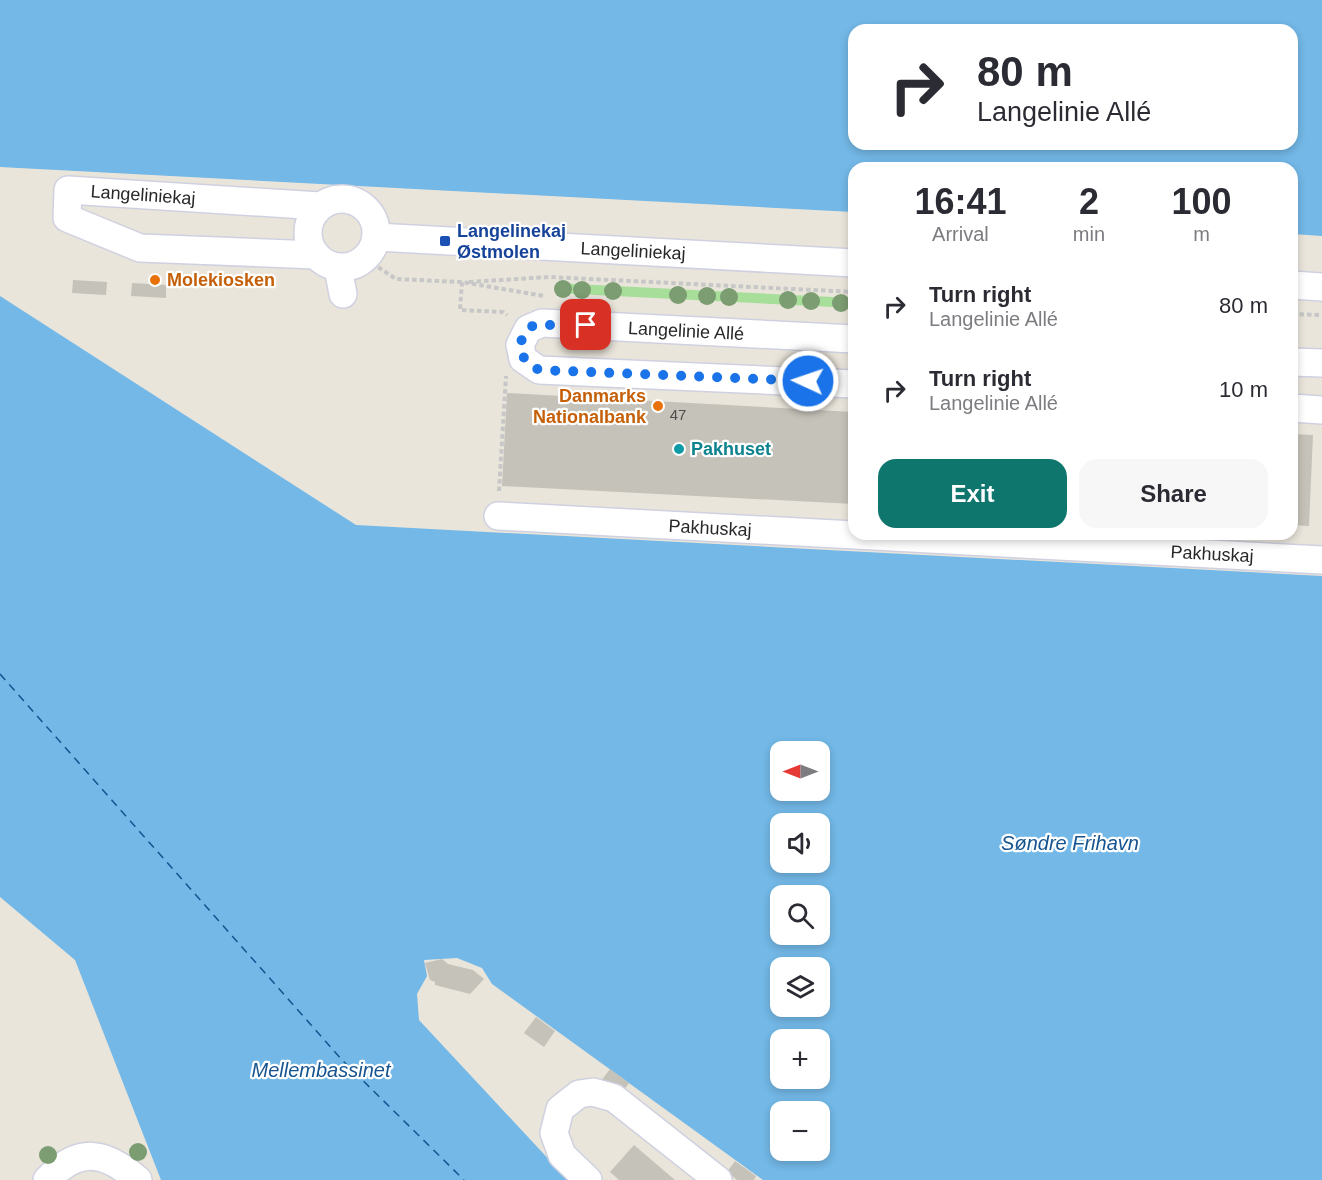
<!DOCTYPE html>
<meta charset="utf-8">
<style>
:root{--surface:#fff;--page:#f7f7f7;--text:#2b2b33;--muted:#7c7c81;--accent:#0f766e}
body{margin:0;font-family:Arial,sans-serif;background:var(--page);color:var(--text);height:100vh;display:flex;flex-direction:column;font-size:22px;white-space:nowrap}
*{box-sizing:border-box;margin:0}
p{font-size:20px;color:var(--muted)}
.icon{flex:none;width:33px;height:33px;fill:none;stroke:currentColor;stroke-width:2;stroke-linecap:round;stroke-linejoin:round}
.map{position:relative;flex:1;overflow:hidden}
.sheet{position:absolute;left:848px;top:162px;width:450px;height:378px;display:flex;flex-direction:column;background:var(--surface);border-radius:18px;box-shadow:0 3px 9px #0003}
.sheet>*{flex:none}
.top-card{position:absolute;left:848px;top:24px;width:450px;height:126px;border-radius:18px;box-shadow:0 3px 9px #0003;background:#fff;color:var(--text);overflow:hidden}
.needle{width:39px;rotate:270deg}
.buttons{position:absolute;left:770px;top:741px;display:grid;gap:12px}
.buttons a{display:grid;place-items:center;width:60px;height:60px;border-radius:12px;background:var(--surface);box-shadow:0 3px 9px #0003;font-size:30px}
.pin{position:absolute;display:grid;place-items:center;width:51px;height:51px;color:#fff;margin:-26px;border-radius:12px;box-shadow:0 3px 9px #0006}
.me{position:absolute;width:66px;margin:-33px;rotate:273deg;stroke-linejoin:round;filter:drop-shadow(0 0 4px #0008)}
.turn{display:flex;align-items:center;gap:21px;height:126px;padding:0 30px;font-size:27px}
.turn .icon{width:78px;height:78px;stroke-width:2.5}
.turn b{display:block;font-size:42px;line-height:51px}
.eta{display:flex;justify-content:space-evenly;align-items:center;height:102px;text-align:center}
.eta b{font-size:36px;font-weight:600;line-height:42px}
.action{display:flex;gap:12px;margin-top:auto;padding:12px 30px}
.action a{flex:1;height:69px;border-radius:18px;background:var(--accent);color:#fff;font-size:24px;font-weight:600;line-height:69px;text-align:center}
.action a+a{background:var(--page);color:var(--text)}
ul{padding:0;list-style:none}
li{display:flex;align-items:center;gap:18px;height:84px;padding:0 30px}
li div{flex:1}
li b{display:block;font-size:22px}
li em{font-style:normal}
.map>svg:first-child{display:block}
.green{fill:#a7de9a}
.water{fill:#73b8e7;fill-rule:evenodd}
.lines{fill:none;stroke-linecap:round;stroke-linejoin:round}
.ferry{stroke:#155490;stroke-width:1.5;stroke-dasharray:8 6;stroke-linecap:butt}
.building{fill:#c5c2ba}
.minor-casing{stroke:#d0d1e0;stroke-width:30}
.path{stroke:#c7c7c7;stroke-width:4;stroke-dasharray:4.5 3;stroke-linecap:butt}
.minor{stroke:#fff;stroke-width:27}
.tree{fill:#7c9c72}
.route{stroke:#1a73e8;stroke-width:10;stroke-dasharray:0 18}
.transit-dot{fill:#1a4fb4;stroke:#fff;stroke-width:2}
.food-dot{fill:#e8710a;stroke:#fff;stroke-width:2}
.culture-dot{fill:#0f9aa8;stroke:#fff;stroke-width:2}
.labels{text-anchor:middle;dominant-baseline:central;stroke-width:4.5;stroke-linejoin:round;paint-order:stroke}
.number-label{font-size:15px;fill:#4f4e4c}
.street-label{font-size:18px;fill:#282828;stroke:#fff}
.transit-label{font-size:18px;font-weight:bold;fill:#164399;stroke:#fff;text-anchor:start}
.food-label{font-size:18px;font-weight:bold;fill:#c56008;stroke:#fff;text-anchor:start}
.culture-label{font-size:18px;font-weight:bold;fill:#0d838f;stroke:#fff;text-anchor:start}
.water-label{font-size:20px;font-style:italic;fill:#155490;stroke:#fff}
</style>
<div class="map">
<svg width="1322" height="1180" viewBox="0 0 1322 1180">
<rect width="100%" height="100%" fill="#eae5db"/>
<polygon class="green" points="556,283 853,298 853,308 555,293"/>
<g class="water">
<path d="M0,0h1322v236l-30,-2v-66h-438l-1,44 -853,-45zM854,30h438v114h-438z"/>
<path d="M0,296l356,229 966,51v604h-559l-271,-196 -10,-16 -25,-10 -33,2 3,16 -10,18 2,26 149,160h-407l-86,-220 -75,-63zM780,752h39v38h-39zM780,824h39v38h-39zM780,896h39v38h-39zM780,968h39v38h-39zM780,1040h39v38h-39zM780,1112h39v38h-39z"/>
</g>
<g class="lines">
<polyline class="ferry" points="0,674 343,1061 464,1180"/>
</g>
<g class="building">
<polygon points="73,280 107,282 106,295 72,293"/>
<polygon points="132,283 166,285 166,298 131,296"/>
<polygon points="507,393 854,412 854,504 502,486"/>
<polygon points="1292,434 1313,435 1309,526 1292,525"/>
<polygon points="442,959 448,964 473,970 484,979 470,994 435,985 435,982 430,980 425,963"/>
<polygon points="536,1017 555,1031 544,1047 524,1033"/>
<polygon points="610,1069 629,1083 618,1099 598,1085"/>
<polygon points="634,1145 675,1180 619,1180 610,1172"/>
<polygon points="735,1161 756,1176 754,1180 737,1180 727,1172"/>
</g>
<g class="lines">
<defs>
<g id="minor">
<circle cx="342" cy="233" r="34"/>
<polyline points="376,237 854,263"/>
<polyline points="316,255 140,248 67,218 68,190 320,206"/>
<polyline points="338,268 343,294"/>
<polyline points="1292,285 1322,287"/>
<polyline points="854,339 542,323 528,329 520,345 523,359 539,370 854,384"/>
<polyline points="1292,362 1322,363"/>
<polyline points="1292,408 1322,410"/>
<polyline points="498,516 1322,560"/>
<path d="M47,1180c32,-34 58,-29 91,0"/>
<polyline points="588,1180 562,1155 554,1133 560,1109 579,1094 593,1092 614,1098 718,1180"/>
</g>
</defs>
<use href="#minor" class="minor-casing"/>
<g class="path">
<polyline points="372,263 396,279 461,282 544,296"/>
<polyline points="462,282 460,310 503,312 507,315"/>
<polyline points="469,282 550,277 854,292"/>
<polyline points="1292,314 1322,315"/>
<polyline points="499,491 506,376"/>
</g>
<use href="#minor" class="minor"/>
</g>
<g class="tree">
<circle cx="563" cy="289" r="9"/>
<circle cx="582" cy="290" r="9"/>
<circle cx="613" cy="291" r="9"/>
<circle cx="678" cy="295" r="9"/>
<circle cx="707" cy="296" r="9"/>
<circle cx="729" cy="297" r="9"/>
<circle cx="788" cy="300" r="9"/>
<circle cx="811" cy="301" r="9"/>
<circle cx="841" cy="303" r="9"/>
<circle cx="138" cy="1152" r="9"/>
<circle cx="48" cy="1155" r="9"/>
</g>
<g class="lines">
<path class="route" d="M586,325h-52c-20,12 -17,37 6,45l268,11"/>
</g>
<rect class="transit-dot" x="439" y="235" width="12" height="12" rx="3"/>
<g class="food-dot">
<circle cx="155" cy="280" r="6"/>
<circle cx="658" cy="406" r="6"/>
</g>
<circle class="culture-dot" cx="679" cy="449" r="6"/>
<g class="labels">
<g class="number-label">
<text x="678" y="414">47</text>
</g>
<g class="street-label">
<text transform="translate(143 195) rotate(4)">Langeliniekaj</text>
<text transform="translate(633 251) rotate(3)">Langeliniekaj</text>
<text transform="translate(686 331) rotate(3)">Langelinie Allé</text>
<text transform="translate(710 528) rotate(3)">Pakhuskaj</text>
<text transform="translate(1212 554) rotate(3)">Pakhuskaj</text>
</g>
<g class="transit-label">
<text x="457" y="231">Langelinekaj<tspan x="457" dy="21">Østmolen</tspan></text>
</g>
<g class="food-label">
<text x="167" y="280">Molekiosken</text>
<text x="646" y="396" text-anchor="end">Danmarks<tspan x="646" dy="21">Nationalbank</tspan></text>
</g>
<g class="culture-label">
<text x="691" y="449">Pakhuset</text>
</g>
<g class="water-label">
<text x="1070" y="843">Søndre Frihavn</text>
<text x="321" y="1070">Mellembassinet</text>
</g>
</g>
</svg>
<div class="buttons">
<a><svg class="needle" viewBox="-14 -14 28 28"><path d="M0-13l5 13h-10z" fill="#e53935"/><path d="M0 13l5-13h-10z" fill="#7c7c81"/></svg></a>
<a><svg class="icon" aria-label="sound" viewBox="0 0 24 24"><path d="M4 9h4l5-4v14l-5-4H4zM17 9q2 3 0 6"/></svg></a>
<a><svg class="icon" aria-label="search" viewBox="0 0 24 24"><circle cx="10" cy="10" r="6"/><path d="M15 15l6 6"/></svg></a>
<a><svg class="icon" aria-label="layers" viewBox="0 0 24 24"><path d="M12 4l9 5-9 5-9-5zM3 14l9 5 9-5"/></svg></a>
<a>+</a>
<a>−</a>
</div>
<div class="pin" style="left:586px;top:325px;background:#d93025"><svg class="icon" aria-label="arrive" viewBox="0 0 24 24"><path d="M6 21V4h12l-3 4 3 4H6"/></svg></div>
<svg class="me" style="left:808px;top:381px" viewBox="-20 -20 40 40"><circle r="17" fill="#1a73e8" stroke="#fff" stroke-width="3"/><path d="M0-11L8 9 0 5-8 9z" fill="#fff"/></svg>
<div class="top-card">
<div class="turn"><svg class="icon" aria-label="right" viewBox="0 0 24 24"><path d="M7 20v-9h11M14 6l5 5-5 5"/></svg><div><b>80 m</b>Langelinie Allé</div></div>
</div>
<section class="sheet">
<div class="eta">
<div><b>16:41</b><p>Arrival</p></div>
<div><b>2</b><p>min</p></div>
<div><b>100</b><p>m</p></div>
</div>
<ul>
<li><svg class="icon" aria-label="right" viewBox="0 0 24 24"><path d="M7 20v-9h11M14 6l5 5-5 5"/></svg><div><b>Turn right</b><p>Langelinie Allé</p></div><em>80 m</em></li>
<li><svg class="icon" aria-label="right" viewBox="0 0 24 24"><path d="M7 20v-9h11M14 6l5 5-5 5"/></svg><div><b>Turn right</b><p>Langelinie Allé</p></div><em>10 m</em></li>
</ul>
<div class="action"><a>Exit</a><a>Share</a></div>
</section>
</div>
